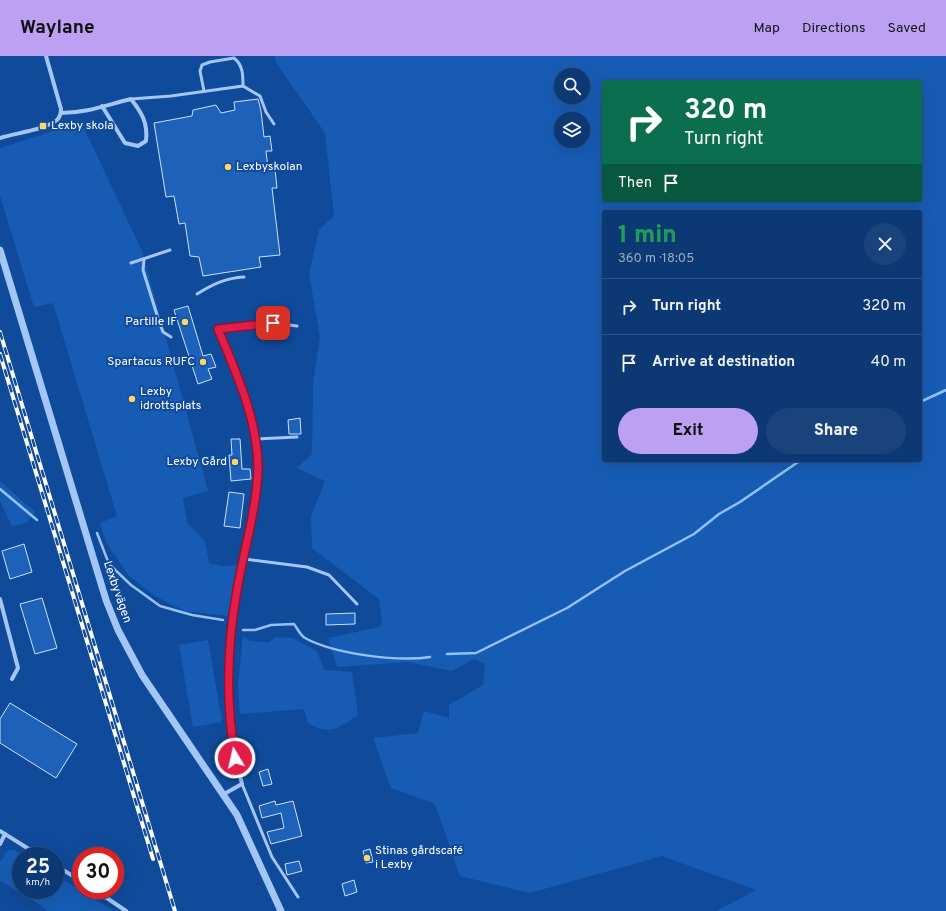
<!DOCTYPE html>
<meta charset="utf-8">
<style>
:root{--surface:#0c3874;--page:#1a437c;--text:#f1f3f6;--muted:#9aacc5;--line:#2c5286;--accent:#bca0f2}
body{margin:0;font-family:Overpass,sans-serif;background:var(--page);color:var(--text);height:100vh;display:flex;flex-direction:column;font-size:15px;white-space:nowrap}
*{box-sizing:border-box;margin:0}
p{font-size:13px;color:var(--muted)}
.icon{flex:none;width:22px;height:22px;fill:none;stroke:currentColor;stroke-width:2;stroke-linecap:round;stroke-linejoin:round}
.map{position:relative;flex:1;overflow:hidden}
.details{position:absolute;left:602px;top:154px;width:320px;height:252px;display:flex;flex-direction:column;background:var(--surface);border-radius:4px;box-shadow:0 4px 16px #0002,0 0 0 1px var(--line)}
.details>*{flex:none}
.banner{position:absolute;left:602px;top:24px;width:320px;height:122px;border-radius:4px;box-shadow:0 4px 16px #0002,0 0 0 1px var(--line);background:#0b6e4f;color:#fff;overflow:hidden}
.buttons{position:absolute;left:554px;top:12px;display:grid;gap:8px}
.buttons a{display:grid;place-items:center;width:36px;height:36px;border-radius:50%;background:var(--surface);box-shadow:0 4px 16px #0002,0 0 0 1px var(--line);font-size:20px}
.speed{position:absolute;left:12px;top:791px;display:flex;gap:8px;font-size:20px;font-weight:700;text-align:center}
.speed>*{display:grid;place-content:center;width:52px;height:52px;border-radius:50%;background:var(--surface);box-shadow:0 4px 16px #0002,0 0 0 1px var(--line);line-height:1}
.speed small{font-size:10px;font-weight:400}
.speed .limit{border:6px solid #d22;background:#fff;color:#111}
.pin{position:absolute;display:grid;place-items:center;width:34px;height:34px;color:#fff;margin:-17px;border-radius:8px;box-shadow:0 2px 6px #0006}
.me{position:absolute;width:44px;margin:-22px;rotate:351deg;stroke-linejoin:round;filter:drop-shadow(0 0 3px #0008)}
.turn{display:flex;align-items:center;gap:14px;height:84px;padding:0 16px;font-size:18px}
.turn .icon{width:52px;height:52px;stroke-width:2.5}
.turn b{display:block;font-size:28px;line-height:34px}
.then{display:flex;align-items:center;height:38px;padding:0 16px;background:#0003;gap:8px;font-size:15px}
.round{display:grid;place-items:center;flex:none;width:42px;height:42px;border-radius:21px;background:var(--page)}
.headline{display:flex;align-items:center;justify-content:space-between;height:68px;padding:0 16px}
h1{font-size:24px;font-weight:800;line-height:30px;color:#1e9e55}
.cta{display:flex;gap:8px;margin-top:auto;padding:8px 16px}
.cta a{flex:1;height:46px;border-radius:24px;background:var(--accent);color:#111;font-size:16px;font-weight:800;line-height:46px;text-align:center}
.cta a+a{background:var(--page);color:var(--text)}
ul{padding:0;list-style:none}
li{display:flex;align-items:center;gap:12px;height:56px;padding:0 16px;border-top:1px solid var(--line)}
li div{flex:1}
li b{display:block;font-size:15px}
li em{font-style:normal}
header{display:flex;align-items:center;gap:24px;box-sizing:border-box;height:56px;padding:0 20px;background:var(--accent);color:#111}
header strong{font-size:19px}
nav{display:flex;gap:22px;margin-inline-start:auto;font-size:14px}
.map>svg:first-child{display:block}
.green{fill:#175cb4;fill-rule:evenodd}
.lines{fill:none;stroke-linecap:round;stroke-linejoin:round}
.stream{stroke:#93c1f8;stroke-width:2.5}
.building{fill:#1d61b9;stroke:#cae1fe}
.service{stroke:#a2c6f5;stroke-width:3}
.minor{stroke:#a2c6f5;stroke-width:4}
.tertiary{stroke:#a2c6f5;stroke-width:7}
.rail-casing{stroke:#fff;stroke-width:4}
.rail{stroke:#104a9a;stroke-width:2.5;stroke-dasharray:8;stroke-linecap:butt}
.route-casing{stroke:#92132f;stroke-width:10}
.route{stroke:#e11d48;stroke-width:7}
.poi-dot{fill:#ffd565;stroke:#104a9a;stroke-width:1.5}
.labels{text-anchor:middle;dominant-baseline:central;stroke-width:4;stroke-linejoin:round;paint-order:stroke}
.poi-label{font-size:12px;fill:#fff;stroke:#104a9a;text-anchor:start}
.street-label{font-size:12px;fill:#fff;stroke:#104a9a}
</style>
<header>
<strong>Waylane</strong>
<nav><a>Map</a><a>Directions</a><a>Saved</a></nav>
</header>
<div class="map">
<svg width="946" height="855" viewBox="0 0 946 855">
<rect width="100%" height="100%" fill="#104a9a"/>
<g class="green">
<path d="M274,0h672v855h-230l40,-21 -94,-34 -132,37 -70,-17 -25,-72 -44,-16 -18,-50 45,-5 6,-22 25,7v-13l34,-20 2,-21 -11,-5 -22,12 -44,-9 -71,5 -9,-29 52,-11 2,-6 -3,-22 -67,-51 -1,-32 14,-35 -28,-13 15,-14 1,-72 7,-45 -11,-63 10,-44 15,-14 -9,-83 -48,-69zM561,19h22v22h-22zM604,26h316v118h-316zM561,63h22v22h-22zM604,156h316v248h-316z"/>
<polygon points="81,66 142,195 208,435 183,442 187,467 205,485 209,507 222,510 239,509 228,560 185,555 155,540 129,520 106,486 100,467 117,460 53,247 34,251 0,140 0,92"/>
<polygon points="0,425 35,456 27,467 12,470 0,445"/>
<path d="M243,580l7,5 19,1 7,-5 16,1 25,13 7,19 28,2 6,43c-20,13 -27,21 -50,8l-4,-14 -64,5 -2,-30z"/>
<polygon points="208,584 222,666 193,671 179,589"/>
<polygon points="8,794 14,794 24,800 21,800 21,834 55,834 55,819 114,855 48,855 28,841 0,825 0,806"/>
</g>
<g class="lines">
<g class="stream">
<polyline points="920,346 946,334"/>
<polyline points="0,433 37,464"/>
<polyline points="97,477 109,508 131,529 149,542 160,550 192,559 223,564"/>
<path d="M243,574h12l16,-5 23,-1c3,4 7,12 11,14 29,16 93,24 125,19"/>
<polyline points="447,598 476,597 567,552 625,515 694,478 719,458 740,446 801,404"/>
</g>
</g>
<g class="building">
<polygon points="258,43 261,55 264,81 270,80 272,95 266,95 268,113 275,114 277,132 272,132 280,199 259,201 261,211 203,220 199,201 190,200 185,167 179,168 174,140 166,141 154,67 192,60 193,54 216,49 221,57 235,54 234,46"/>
<polygon points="188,250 203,300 211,298 216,311 208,313 212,323 198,328 174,254"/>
<polygon points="269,271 279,271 281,281 270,282 267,274 269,273"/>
<polygon points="300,362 301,378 289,378 288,364"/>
<polygon points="231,383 240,383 242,413 250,413 251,423 231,425 229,399 232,399"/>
<polygon points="229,436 244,438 240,472 224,470"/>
<polygon points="24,488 32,516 10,523 2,495"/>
<polygon points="42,542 57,592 35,598 20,548"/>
<polygon points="355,557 355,568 326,569 326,558"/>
<polygon points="10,647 77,688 56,722 0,687 0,663"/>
<polygon points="268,713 272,728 263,730 259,716"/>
<polygon points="275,745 276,749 293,745 302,780 271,788 267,776 284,772 281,757 262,762 259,750"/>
<polygon points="370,793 373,806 366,807 363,795"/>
<polygon points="299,805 302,815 287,819 285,808"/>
<polygon points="354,824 357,836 345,840 342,828"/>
</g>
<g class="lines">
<g class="service">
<path d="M204,35l-4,-20 2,-6 8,-3 24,-4c9,7 9,17 9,28"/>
<polyline points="131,43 171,40 243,30 260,40 266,56 274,68"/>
<polyline points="144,203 143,214 157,259 163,276 171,281"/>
<polyline points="131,207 170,194"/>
<path d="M197,238c16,-10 29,-16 47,-17"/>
<polyline points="218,273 273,267 297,270"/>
<polyline points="256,383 297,381"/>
<polyline points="244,503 307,511 329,519 357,548"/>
<polyline points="242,728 272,801 298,841"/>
</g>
<g class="minor">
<path d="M61,57c26,0 45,-8 70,-14 11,14 17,24 15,42l-8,5 -13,-3 -23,-37"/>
<path d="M0,82c16,-5 44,-8 57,-18 3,-3 4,-7 4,-11l-15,-53"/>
<path d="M218,273c17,41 42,93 39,139 -1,31 -8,63 -13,93 -2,10 -6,20 -7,30 -10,65 -11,129 5,193l-18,10"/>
<polyline points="0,543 18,612 12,623"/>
<polyline points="0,775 40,800"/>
<polyline points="0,788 5,778"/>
<polyline points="55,809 81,825"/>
<polyline points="95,834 126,855"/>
</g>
<polyline class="tertiary" points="0,194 106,544 118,574 142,619 237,759 281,855"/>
<defs>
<g id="rail">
<polyline points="0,276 175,855"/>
<polyline points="0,298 153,803"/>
</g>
</defs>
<use href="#rail" class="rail-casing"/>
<use href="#rail" class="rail"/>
</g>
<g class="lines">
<defs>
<path id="route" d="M235,702c-9,-55 -8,-113 2,-168 7,-41 20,-81 21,-122 0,-48 -22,-96 -40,-139l55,-6"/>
</defs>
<use href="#route" class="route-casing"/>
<use href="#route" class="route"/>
</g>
<g class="poi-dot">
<rect x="39" y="66" width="8" height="8" rx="2"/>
<circle cx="228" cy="111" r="4"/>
<circle cx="185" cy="266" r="4"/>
<circle cx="203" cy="306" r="4"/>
<circle cx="132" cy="343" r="4"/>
<circle cx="235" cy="406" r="4"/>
<circle cx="367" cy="802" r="4"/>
</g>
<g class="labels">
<g class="poi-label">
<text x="51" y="70">Lexby skola</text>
<text x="236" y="111">Lexbyskolan</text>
<text x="177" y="266" text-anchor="end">Partille IF</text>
<text x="195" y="306" text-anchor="end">Spartacus RUFC</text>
<text x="140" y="336">Lexby<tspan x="140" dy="14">idrottsplats</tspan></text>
<text x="227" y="406" text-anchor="end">Lexby Gård</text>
<text x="375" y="795">Stinas gårdscafé<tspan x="375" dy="14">i Lexby</tspan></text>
</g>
<g class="street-label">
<text transform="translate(117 536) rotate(71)">Lexbyvägen</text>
</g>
</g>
</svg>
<div class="buttons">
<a><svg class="icon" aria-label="search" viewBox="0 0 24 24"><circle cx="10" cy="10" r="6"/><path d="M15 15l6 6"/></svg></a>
<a><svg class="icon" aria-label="layers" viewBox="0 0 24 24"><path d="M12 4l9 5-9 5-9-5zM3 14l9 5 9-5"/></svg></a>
</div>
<div class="speed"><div>25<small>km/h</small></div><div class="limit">30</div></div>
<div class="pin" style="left:273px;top:267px;background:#d93025"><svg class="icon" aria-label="arrive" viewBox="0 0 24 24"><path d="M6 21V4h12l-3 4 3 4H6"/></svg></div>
<svg class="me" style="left:235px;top:702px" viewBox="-20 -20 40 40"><circle r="17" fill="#e11d48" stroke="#fff" stroke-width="3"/><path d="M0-11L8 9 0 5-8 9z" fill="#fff"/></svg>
<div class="banner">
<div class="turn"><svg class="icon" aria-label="right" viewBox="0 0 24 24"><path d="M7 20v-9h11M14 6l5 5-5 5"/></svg><div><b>320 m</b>Turn right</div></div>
<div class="then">Then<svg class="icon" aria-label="arrive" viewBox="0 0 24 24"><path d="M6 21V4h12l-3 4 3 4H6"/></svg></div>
</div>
<section class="details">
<div class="headline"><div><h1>1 min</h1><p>360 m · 18:05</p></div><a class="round"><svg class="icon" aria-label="close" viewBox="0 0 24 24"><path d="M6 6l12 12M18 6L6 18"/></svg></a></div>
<ul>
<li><svg class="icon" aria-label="right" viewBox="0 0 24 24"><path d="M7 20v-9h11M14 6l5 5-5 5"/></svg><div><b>Turn right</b></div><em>320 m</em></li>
<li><svg class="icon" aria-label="arrive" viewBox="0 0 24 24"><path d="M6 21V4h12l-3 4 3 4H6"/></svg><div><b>Arrive at destination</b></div><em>40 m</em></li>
</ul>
<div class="cta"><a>Exit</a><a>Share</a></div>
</section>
</div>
